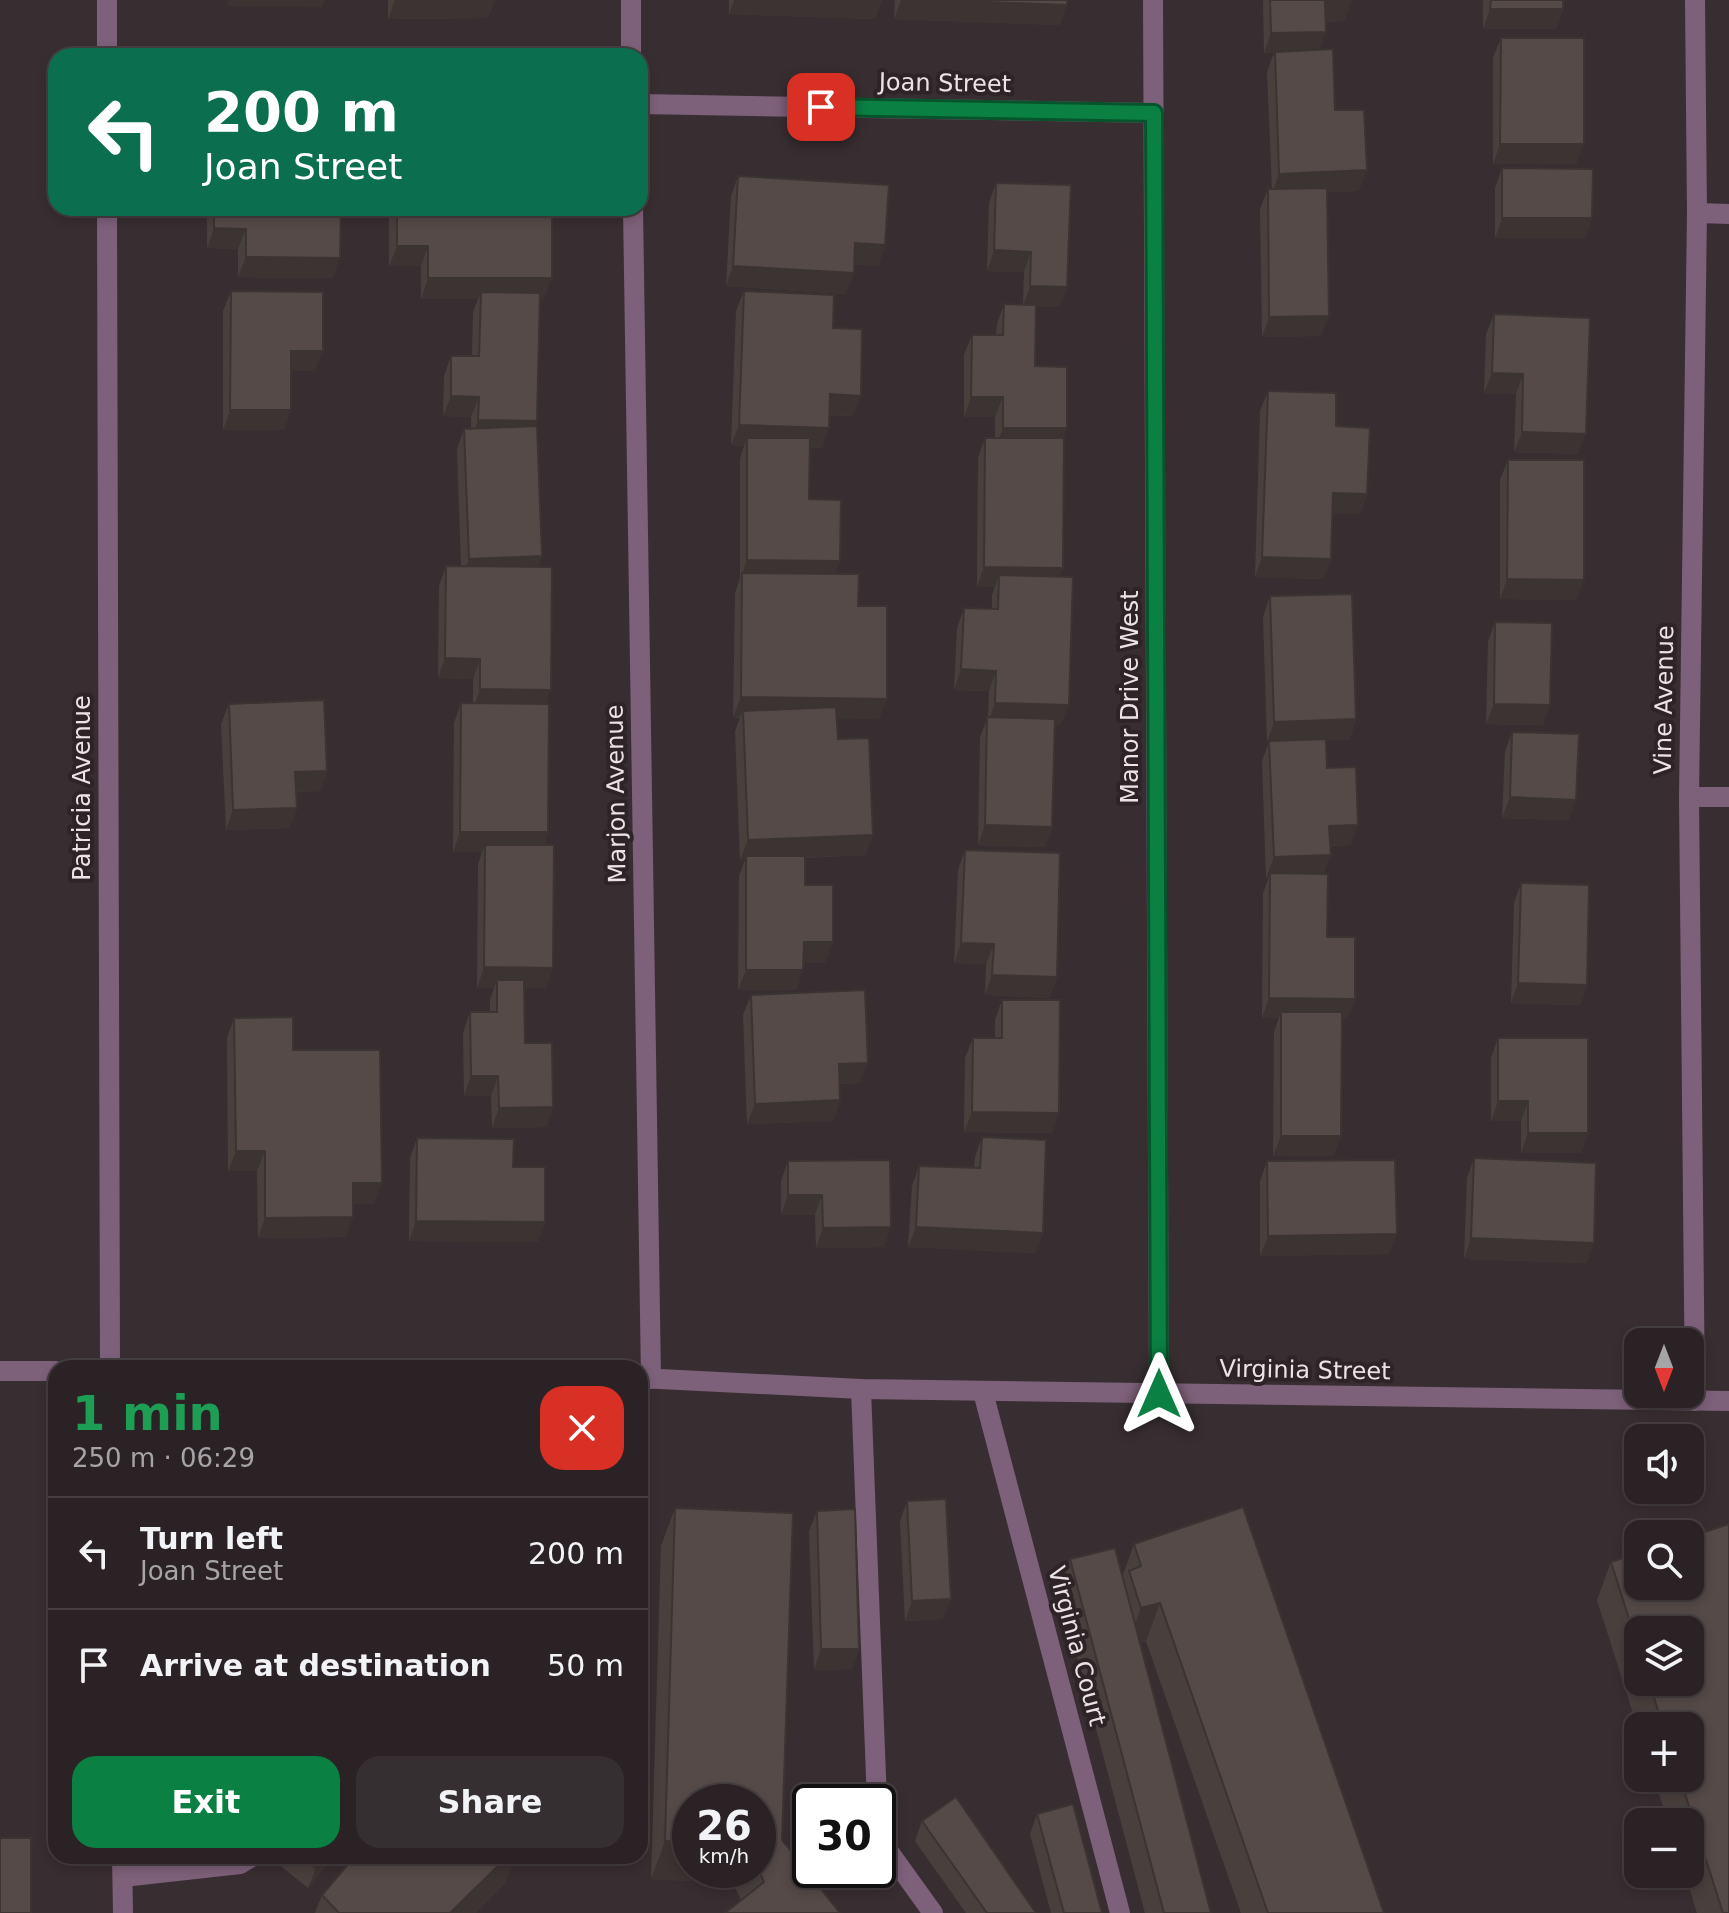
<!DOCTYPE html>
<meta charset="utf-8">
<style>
:root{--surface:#2a2225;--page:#362f32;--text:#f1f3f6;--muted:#a5a4a7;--line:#463f42;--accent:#0b8043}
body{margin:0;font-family:"DejaVu Sans",sans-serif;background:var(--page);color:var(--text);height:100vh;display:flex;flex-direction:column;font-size:30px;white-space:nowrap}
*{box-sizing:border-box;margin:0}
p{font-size:26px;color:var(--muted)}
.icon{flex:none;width:44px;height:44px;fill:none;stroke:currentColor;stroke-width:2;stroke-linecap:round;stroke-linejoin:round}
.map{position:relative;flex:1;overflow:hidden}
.details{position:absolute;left:48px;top:1360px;width:600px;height:504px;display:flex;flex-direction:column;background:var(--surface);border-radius:24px;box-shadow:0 4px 12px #0003,0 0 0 2px var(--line)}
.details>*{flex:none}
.top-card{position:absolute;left:48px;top:48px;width:600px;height:168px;border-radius:24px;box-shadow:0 4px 12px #0003,0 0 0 2px var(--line);background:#0b6e4f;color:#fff;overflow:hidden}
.needle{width:52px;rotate:180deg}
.buttons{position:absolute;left:1624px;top:1328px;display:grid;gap:16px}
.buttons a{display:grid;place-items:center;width:80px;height:80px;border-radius:16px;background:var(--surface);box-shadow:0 4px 12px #0003,0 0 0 2px var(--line);font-size:40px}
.speed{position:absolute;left:672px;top:1784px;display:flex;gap:16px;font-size:40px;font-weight:700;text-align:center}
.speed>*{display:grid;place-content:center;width:104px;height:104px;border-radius:50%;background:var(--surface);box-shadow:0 4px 12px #0003,0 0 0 2px var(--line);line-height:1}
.speed small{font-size:20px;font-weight:400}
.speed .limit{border:4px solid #111;border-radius:12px;background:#fff;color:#111}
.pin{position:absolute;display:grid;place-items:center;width:68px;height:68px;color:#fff;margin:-34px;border-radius:16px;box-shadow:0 4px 12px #0006}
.me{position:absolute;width:88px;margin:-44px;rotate:0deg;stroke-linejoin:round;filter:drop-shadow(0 0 6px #0008)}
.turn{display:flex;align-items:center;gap:28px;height:168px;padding:0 24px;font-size:36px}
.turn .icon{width:104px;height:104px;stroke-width:2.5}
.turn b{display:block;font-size:56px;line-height:68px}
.round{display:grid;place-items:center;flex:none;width:84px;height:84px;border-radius:24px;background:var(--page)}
.overview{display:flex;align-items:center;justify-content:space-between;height:136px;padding:0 24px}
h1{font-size:48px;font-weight:700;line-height:60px;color:#1e9e55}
.action{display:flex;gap:16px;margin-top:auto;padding:16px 24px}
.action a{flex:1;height:92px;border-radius:24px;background:var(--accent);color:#fff;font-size:32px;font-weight:700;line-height:92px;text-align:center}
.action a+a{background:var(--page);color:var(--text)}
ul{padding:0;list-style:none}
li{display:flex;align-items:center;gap:24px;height:112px;padding:0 24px;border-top:2px solid var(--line)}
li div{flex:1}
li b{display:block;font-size:30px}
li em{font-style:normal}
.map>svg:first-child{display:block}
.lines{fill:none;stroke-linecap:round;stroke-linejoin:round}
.minor{stroke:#7d6079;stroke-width:20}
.wall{fill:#49403e;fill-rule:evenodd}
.shaded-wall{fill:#3c3432}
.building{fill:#554a48;stroke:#3c3432;stroke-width:2}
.route-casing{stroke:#07532c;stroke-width:20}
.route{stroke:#0b8043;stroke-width:14}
.labels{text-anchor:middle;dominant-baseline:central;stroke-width:8;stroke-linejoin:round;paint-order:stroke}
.street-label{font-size:24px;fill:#ebe4e6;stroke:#2e2427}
</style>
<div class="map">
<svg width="1729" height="1913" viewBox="0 0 1729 1913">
<rect width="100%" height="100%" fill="#382e31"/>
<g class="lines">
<g class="minor">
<polyline points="107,0 107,56"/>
<polyline points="631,0 631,56"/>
<polyline points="1153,0 1159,1394"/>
<polyline points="640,104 1154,113"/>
<polyline points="107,208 110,1368"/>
<polyline points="633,208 651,1379"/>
<polyline points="1697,213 1729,214"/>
<polyline points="1689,797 1729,797"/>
<polyline points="0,1371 56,1371"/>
<polyline points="640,1378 861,1389 1729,1401"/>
<polyline points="861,1389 877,1802"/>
<polyline points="983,1392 1120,1913"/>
<polyline points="1695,1401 1689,797 1697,213 1695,0"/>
<polyline points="878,1823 879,1838 933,1913"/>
<polyline points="122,1856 123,1913"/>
<polyline points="123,1877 240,1864 253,1856"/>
</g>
</g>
<g class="wall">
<polygon points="388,0 495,0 488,18 388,19"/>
<polygon points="729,0 882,0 875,19 729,14"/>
<polygon points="895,0 1067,0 1060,25 894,19"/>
<polygon points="1263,0 1352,0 1344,21 1325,22 1319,50 1335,110 1359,191 1327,192 1321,336 1262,337 1260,209 1268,189 1272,189 1267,72 1274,53 1264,53"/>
<polygon points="1483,0 1563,0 1563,9 1556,29 1483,29"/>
<polygon points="1501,38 1584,144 1576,164 1493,164 1493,58"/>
<polygon points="1502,168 1592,218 1585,238 1495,238 1495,188"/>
<polygon points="738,176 885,245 878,266 854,264 846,294 726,286 731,196"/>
<polygon points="996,183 1067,287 1059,307 1036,306 1035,366 1063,438 1060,577 1061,725 1054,725 1052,827 1045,847 978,845 980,737 988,717 989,691 954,690 957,628 964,608 992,608 992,595 995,587 977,587 978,458 985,438 995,438 995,417 964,417 964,355 972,335 996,335 997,324 1004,304 1023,305 1024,272 987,271 989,203"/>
<polygon points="207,208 341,208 333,278 238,277 238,249 207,248"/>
<polygon points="389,208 552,208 544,299 539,299 535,426 542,556 538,567 546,704 548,832 544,845 546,988 524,988 525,1043 553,1107 546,1127 492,1128 491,1096 464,1096 463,1033 470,1012 490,1012 490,1000 494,988 477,988 478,865 482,852 453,852 454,723 461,703 473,703 473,679 438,678 439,586 446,566 461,566 457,449 464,429 471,429 471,417 443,416 444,376 451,356 472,356 473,312 478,299 421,299 421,266 389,266"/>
<polygon points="231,291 315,371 291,371 284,430 223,430 223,311"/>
<polygon points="744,291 833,328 853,416 830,415 822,448 810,448 809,499 840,561 835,574 858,606 879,719 837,718 838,739 873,835 865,855 805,858 805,885 825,963 804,962 803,970 796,990 738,990 739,876 745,860 740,860 735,731 740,718 733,717 735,593 740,579 740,459 744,446 731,445 736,311"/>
<polygon points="1494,314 1578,454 1514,452 1516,394 1484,393 1486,334"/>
<polygon points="1268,391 1336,426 1367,494 1360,514 1332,513 1331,559 1323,579 1255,577 1260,411"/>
<polygon points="1508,460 1576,600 1500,599 1500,480"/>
<polygon points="1270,596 1356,719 1349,740 1326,740 1327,768 1351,845 1330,846 1324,874 1327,937 1355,999 1347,1019 1342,1019 1341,1136 1333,1156 1273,1156 1274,1032 1279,1018 1262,1018 1263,893 1269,877 1266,878 1262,761 1269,742 1267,742 1263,617"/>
<polygon points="1495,622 1543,725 1486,724 1488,642"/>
<polygon points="229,704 327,771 320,791 296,792 297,808 289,828 226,830 221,724"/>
<polygon points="1512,732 1569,820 1502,818 1505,752"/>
<polygon points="965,850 1057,977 1049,998 985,995 986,964 954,963 958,870"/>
<polygon points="1521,883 1587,985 1580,1005 1511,1003 1514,903"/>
<polygon points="751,995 860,1083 840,1084 840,1100 833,1121 747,1124 743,1015"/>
<polygon points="1002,1000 1052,1133 964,1132 965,1058 973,1038 995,1038 995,1020"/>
<polygon points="234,1018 293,1050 374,1204 353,1204 346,1237 258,1238 257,1171 228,1171 227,1038"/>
<polygon points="1498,1038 1588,1133 1581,1153 1521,1153 1521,1121 1491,1121 1491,1058"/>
<polygon points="982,1137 1043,1233 1035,1253 908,1247 912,1186 919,1166 974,1168 975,1157"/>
<polygon points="417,1138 513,1167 545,1222 537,1242 409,1241 410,1158"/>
<polygon points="1474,1158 1587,1263 1464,1259 1467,1178"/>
<polygon points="788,1161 884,1247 816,1248 815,1215 781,1215 781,1181"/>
<polygon points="1267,1161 1389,1254 1260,1256 1260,1181"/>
<polygon points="907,1501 943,1619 905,1621 900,1521"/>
<path d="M675,1508l107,332 58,73 -99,-13 -8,-17 -82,-4 10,-333zM758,1802v68h-68z"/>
<polygon points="817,1511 852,1669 814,1670 809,1531"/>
<path d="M1729,1524v389h-32l-12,-39h5v-52h-22l-14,-44h36v-52h-52v3l-41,-129 14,-38 27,-9v33h52v-49zM1638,1630h52v52h-52z"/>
<polygon points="1134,1544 1384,1913 1241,1913 1146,1641 1140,1643 1211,1913 1145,1913 1059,1589 1070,1559 1122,1577"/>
<polygon points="1037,1814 1102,1913 1051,1913 1030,1834"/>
<polygon points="922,1821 1036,1913 966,1913 915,1841"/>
<polygon points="279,1856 334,1856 308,1888 277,1863"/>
<polygon points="506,1882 475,1913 315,1913 322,1895"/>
</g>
<g class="shaded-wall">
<polygon points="229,0 325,0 322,7 227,6"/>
<polygon points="395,0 495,0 488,18 388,19"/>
<polygon points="734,0 882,0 875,19 729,14"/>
<polygon points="901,0 935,0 1067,5 1060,25 894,19"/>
<polygon points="1352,1 1344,21 1318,22 1325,2"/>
<polygon points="1490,9 1563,9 1556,29 1483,29"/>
<polygon points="1326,32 1318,53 1264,53 1271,33"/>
<polygon points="1500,144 1584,144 1576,164 1493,164"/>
<polygon points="1367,170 1359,191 1272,194 1279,174"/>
<polygon points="1502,218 1592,218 1585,238 1495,238"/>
<polygon points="214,228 246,229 238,249 207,248"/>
<polygon points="855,243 885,245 878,266 848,264"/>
<polygon points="397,246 428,246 421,266 389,266"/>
<polygon points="994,250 1031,252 1024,272 987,271"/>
<polygon points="246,257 340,258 333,278 238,277"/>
<polygon points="733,266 854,273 846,294 726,286"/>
<polygon points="428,278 552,278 544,299 480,299 481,292 478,299 421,299"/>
<polygon points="1030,286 1067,287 1059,307 1023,306"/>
<polygon points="1329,316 1321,336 1262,337 1269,317"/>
<polygon points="291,351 323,351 315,371 284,371"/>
<polygon points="1492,373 1523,374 1516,394 1484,393"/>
<polygon points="830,394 861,396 853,416 823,414"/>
<polygon points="451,396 479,397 471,417 443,416"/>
<polygon points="971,397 1003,397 995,417 964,417"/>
<polygon points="230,410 291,410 284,430 223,430"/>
<polygon points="478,420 537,421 530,442 471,440"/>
<polygon points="739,425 829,428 822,448 747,446 747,438 744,446 731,445"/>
<polygon points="1003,428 1067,428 1059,449 995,449"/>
<polygon points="1522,432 1586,434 1578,454 1514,452"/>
<polygon points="1333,493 1367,494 1360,514 1326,513"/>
<polygon points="542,556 535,577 462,579 469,559"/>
<polygon points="1262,557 1331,559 1323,579 1255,577"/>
<polygon points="747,560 840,561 833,581 742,574"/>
<polygon points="984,567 1063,568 1056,588 999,575 995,587 977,587"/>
<polygon points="1507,579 1584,580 1576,600 1500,599"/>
<polygon points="445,658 480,659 473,679 438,678"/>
<polygon points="961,669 996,671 989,691 954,690"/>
<polygon points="480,689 551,690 544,710 473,710"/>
<polygon points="741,697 887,699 879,719 743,718 743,711 740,717 733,717"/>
<polygon points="995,703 1069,705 1061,725 988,723"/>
<polygon points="1494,704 1550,705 1543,725 1486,724"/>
<polygon points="1356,719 1349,740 1267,742 1274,722"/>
<polygon points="327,771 320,791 288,792 295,772"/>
<polygon points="1510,797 1576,800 1569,820 1502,818"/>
<polygon points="297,808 289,828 226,830 233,810"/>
<polygon points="985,825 1052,827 1045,847 978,845"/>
<polygon points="1358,825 1351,845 1322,846 1329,826"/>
<polygon points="460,832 548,832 541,852 485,845 482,852 453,852"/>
<polygon points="873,835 865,855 746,860 746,856 745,860 740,860 748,840"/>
<polygon points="1331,855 1323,875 1270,873 1269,877 1266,878 1274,857"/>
<polygon points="804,942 833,942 825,963 797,962"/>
<polygon points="961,943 994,944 986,964 954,963"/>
<polygon points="484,967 553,968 546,988 497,988 497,980 494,988 477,988"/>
<polygon points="746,970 803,970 796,990 738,990"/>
<polygon points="992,975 1057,977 1049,998 985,995"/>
<polygon points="1518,983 1587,985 1580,1005 1511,1003"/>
<polygon points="1269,998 1355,999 1347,1019 1281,1019 1281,1012 1279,1018 1262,1018"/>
<polygon points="868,1063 860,1083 832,1084 839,1064"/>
<polygon points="471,1076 498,1076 491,1096 464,1096"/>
<polygon points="840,1100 833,1121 747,1124 755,1104"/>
<polygon points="1498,1101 1528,1101 1521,1121 1491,1121"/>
<polygon points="553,1107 546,1127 492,1128 499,1108"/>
<polygon points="972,1112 1059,1113 1052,1133 964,1132"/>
<polygon points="1528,1133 1588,1133 1581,1153 1521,1153"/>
<polygon points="1281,1136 1341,1136 1333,1156 1273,1156"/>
<polygon points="236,1151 265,1151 257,1171 228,1171"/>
<polygon points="353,1183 382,1183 374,1204 346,1204"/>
<polygon points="788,1195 822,1195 815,1215 781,1215"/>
<polygon points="353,1217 346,1237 258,1238 265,1218"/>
<polygon points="416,1221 545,1222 537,1242 409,1241"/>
<polygon points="891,1227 884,1247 816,1248 823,1228"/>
<polygon points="916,1227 1043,1233 1035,1253 908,1247"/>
<polygon points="1397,1234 1389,1254 1260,1256 1268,1236"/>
<polygon points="1471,1238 1594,1243 1587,1263 1464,1259"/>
<polygon points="951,1599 943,1619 905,1621 912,1601"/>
<polygon points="1160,1603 1146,1641 1127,1647 1141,1608"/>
<polygon points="821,1649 859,1649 852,1669 814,1670"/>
<polygon points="665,1841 690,1842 690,1870 737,1870 733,1883 651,1879"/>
<polygon points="325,1856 334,1856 308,1888 316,1868"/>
<polygon points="508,1856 516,1856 506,1882 475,1913 450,1913"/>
</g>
<g class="building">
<polygon points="935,0 1067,0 1067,5"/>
<polygon points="1270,0 1352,0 1352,1 1325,2 1326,32 1271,33"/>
<polygon points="1491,0 1563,0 1563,9 1490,9"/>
<polygon points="1501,38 1584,38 1584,144 1500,144"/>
<polygon points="1333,49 1335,110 1364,110 1367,170 1279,174 1275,52"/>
<polygon points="1502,168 1593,169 1592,218 1502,218"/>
<polygon points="738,176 889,185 885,245 855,243 854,273 733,266"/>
<polygon points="996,183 1071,185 1067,287 1030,286 1031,252 994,250"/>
<polygon points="1327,188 1329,316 1269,317 1268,189"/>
<polygon points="214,208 341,208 340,258 246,257 246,229 214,228"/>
<polygon points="397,208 552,208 552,278 428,278 428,246 397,246"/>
<polygon points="231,291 323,292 323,351 291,351 291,410 230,410"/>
<polygon points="744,291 834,295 833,328 862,329 861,396 830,394 829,428 739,425"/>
<polygon points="481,292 540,293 537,421 478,420 479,397 451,396 451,356 479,356"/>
<polygon points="1004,304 1036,305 1035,366 1067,367 1067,428 1003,428 1003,397 971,397 972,335 1003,335"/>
<polygon points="1494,314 1590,318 1586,434 1522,432 1523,374 1492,373"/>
<polygon points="1268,391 1336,393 1336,426 1370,428 1367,494 1333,493 1331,559 1262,557"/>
<polygon points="537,426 542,556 469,559 464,429"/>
<polygon points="747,438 810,438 809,499 841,500 840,561 747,560"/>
<polygon points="985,438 1064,438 1063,568 984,567"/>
<polygon points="1508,460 1584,460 1584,580 1507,579"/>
<polygon points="446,566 552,567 551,690 480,689 480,659 445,658"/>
<polygon points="742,573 859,574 858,606 887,606 887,699 741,697"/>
<polygon points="999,575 1073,577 1069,705 995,703 996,671 961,669 964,608 998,609"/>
<polygon points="1352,594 1356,719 1274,722 1270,596"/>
<polygon points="1495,622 1552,623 1550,705 1494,704"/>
<polygon points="324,700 327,771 295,772 297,808 233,810 229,704"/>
<polygon points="461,703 549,704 548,832 460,832"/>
<polygon points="836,707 838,739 869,738 873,835 748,840 743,711"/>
<polygon points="987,717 1055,719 1052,827 985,825"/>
<polygon points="1512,732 1579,734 1576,800 1510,797"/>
<polygon points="1326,739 1327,768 1356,767 1358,825 1329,826 1331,855 1274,857 1269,741"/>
<polygon points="485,845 554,845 553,968 484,967"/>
<polygon points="965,850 1060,853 1057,977 992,975 994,944 961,943"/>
<polygon points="746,856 805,856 805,885 833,885 833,942 804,942 803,970 746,970"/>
<polygon points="1270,873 1328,874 1327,937 1355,937 1355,999 1269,998"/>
<polygon points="1521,883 1589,885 1587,985 1518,983"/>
<polygon points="497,980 524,980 525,1043 552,1043 553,1107 499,1108 498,1076 471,1076 470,1012 497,1012"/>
<polygon points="865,990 868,1063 839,1064 840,1100 755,1104 751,995"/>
<polygon points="1002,1000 1060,1000 1059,1113 972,1112 973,1038 1002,1038"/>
<polygon points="1281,1012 1342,1012 1341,1136 1281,1136"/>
<polygon points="293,1017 293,1050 380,1050 382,1183 353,1183 353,1217 265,1218 265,1151 236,1151 234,1018"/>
<polygon points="1498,1038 1588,1038 1588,1133 1528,1133 1528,1101 1498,1101"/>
<polygon points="982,1137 1046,1140 1043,1233 916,1227 919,1166 980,1168"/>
<polygon points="417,1138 514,1139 513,1167 545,1167 545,1222 416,1221"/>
<polygon points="1474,1158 1596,1163 1594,1243 1471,1238"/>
<polygon points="890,1160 891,1227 823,1228 822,1195 788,1195 788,1161"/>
<polygon points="1395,1160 1397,1234 1268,1236 1267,1161"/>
<polygon points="946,1499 951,1599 912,1601 907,1501"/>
<polygon points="1243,1507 1384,1913 1268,1913 1160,1603 1141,1608 1129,1571 1141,1566 1134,1544"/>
<polygon points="675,1508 793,1513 782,1840 840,1913 725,1913 764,1882 758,1869 758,1802 690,1802 690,1842 665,1841"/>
<polygon points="855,1509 859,1649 821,1649 817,1511"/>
<polygon points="1729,1524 1729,1913 1723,1913 1680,1778 1690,1778 1690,1726 1663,1726 1649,1682 1690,1682 1690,1630 1638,1630 1638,1647 1611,1562 1638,1553 1638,1586 1690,1586 1690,1537"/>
<polygon points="1115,1548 1211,1913 1164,1913 1070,1559"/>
<polygon points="956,1797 1036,1913 987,1913 922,1821"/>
<polygon points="1073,1804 1102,1913 1064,1913 1037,1814"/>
<rect x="0" y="1838" width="31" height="75"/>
<polygon points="301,1856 325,1856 316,1868"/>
<polygon points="355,1856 508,1856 450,1913 339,1913 322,1895"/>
</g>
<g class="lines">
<defs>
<polyline id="route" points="821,107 1154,113 1159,1394"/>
</defs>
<use href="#route" class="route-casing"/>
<use href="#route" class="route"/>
</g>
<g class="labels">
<g class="street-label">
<text transform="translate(945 83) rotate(1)">Joan Street</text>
<text transform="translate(1130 697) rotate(-90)">Manor Drive West</text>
<text transform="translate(1664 700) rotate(-89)">Vine Avenue</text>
<text transform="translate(82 788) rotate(-90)">Patricia Avenue</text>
<text transform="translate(616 794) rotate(-91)">Marjon Avenue</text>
<text transform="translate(1305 1370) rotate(1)">Virginia Street</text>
<text transform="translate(1077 1646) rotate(75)">Virginia Court</text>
</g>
</g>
</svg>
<div class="buttons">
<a><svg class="needle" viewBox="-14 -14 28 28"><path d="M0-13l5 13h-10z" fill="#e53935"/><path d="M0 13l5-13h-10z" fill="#a5a4a7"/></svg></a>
<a><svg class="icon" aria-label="sound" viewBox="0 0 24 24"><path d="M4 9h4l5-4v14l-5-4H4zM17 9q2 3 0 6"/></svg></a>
<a><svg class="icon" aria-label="search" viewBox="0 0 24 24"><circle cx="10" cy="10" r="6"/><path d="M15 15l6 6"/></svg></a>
<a><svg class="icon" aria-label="layers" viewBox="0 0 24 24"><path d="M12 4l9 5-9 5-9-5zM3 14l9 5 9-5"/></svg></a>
<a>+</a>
<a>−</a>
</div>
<div class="speed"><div>26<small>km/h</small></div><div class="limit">30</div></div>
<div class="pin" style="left:821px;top:107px;background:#d93025"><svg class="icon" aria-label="arrive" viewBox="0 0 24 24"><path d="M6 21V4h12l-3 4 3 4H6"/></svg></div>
<svg class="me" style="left:1159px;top:1394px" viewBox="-20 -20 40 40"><path d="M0-17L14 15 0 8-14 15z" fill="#0b8043" stroke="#fff" stroke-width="4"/></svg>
<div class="top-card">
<div class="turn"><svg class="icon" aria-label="left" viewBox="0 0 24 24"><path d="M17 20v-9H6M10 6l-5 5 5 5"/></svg><div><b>200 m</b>Joan Street</div></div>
</div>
<section class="details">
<div class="overview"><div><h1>1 min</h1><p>250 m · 06:29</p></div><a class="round" style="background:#d93025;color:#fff"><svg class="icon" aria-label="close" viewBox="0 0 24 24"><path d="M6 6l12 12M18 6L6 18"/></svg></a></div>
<ul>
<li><svg class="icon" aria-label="left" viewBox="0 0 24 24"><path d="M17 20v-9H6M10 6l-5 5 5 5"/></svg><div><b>Turn left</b><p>Joan Street</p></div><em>200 m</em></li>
<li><svg class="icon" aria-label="arrive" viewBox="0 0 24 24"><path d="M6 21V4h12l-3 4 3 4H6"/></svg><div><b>Arrive at destination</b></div><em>50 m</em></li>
</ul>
<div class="action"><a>Exit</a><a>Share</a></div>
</section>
</div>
